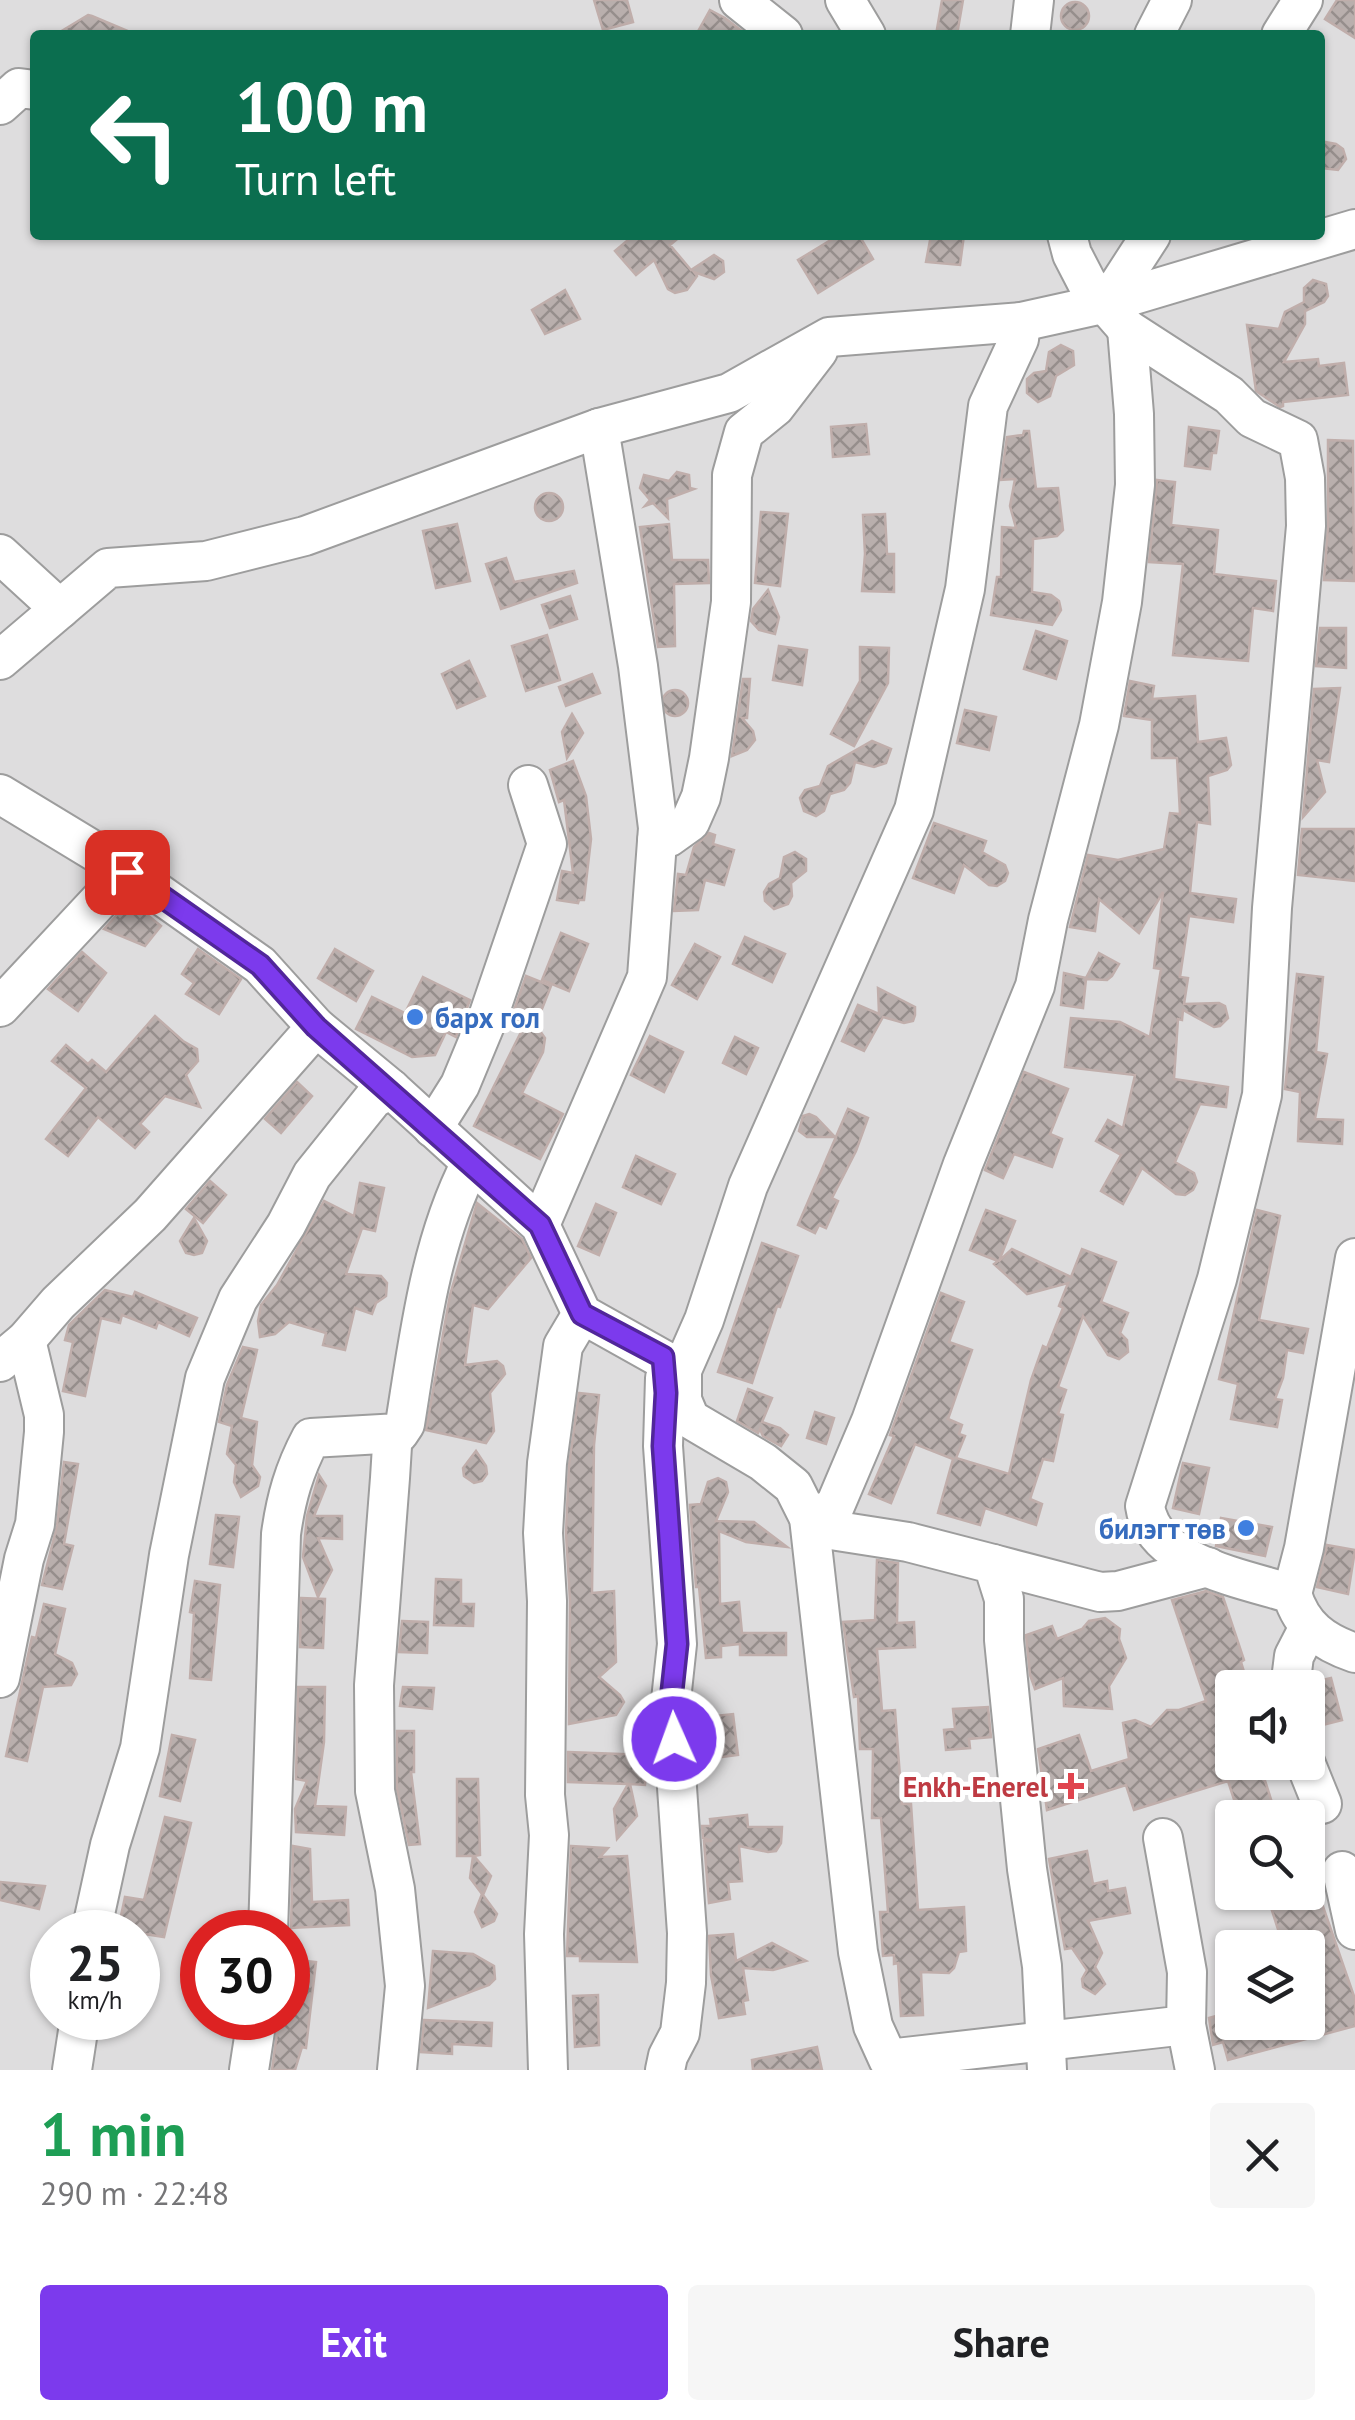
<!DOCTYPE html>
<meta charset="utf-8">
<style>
:root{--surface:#fff;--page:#f6f6f6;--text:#202124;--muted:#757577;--accent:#7c3aed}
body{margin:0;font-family:"PT Sans",sans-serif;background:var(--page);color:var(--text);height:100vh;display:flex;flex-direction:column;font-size:38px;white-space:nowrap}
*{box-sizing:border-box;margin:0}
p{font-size:32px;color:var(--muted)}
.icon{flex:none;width:55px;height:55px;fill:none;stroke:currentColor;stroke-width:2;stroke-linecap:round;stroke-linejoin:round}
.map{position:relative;height:2070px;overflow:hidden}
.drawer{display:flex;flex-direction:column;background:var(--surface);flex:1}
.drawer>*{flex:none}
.banner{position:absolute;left:30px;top:30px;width:1295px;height:210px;border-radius:10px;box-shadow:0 2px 8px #0004;background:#0b6e4f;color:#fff;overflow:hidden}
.fabs{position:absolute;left:1215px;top:1670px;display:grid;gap:20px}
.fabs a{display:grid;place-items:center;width:110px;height:110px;border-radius:10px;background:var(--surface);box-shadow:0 2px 8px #0004;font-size:50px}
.speed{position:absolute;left:30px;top:1910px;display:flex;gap:20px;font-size:50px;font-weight:700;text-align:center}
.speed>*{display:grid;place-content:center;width:130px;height:130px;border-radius:50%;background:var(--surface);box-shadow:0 2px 8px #0004;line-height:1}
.speed small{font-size:25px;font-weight:400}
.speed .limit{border:15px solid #d22;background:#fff;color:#111}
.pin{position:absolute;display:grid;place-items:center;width:85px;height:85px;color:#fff;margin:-42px;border-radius:20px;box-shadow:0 5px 15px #0006}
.me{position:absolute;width:110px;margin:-55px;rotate:358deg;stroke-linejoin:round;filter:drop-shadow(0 0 8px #0008)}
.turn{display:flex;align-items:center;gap:35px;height:210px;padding:0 40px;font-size:45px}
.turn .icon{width:130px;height:130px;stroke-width:2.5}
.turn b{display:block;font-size:70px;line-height:85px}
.round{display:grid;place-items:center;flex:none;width:105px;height:105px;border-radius:10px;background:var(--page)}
.overview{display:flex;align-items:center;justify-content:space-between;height:170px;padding:0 40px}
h1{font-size:60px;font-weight:800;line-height:75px;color:#1e9e55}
.button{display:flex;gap:20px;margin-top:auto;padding:20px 40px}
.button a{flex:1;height:115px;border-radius:10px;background:var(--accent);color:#fff;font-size:40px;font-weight:800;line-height:115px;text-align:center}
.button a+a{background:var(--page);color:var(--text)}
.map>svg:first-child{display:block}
.residential{fill:#deddde;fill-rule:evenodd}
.building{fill:url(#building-cross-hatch);stroke:#c0aeab;stroke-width:2.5}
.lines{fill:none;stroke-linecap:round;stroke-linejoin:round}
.minor-casing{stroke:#9d9d9d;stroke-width:42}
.minor{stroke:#fff;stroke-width:38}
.route-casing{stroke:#51269a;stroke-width:25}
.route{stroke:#7c3aed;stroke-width:18}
.shop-dot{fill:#3f7fe0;stroke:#fff;stroke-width:4}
.health-dot{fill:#e0444e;stroke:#fff;stroke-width:4}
.labels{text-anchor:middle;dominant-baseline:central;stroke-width:10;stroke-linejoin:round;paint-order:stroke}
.shop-label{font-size:28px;font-weight:bold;fill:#366cbe;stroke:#fff;text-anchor:start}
.health-label{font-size:28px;font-weight:bold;fill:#be3a42;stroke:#fff;text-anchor:end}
</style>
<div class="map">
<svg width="1355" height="2070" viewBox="0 0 1355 2070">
<defs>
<pattern id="building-cross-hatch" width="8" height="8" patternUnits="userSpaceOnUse" patternTransform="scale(2.5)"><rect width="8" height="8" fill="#b9afad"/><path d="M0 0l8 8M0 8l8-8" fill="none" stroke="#968e8c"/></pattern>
</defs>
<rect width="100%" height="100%" fill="#f0ebe8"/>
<path class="residential" d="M0,0h1355v2070h-1355zM35,35h1285v200h-1285zM1232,1688h76v74h-76zM1232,1818h76v74h-76zM52,1932h86v86h-86zM202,1932h86v86h-86zM1232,1948h76v74h-76z"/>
<g class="building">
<polygon points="594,0 627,0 633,22 603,30"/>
<polygon points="942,0 963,0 957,35 936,35"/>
<polygon points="1337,0 1355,0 1355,38 1325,19"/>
<circle cx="1075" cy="16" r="14"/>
<polygon points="710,10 725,18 747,35 696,35"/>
<polygon points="88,15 92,16 137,35 55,35"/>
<polygon points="1320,141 1336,144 1343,149 1346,159 1338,170 1320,168"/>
<polygon points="634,235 682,235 670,245 691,270 714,255 723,261 724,272 714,279 694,272 697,276 687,290 675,293 668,289 654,260 636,275 615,251"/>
<polygon points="839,235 859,235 873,259 818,293 798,260"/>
<polygon points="931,235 964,235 960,265 926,262"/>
<polygon points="1313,280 1326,284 1328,296 1324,302 1305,311 1305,324 1284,362 1318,359 1319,366 1344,363 1348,395 1283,402 1283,406 1280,407 1256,391 1247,325 1279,329 1285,312 1304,302 1304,288"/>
<polygon points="565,290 580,319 545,334 532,310"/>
<polygon points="1061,345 1073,351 1074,365 1056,376 1050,396 1038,402 1027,393 1027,379 1034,373 1046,371 1049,352"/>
<polygon points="866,424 869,454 833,457 831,427"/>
<polygon points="1189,427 1219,431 1216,453 1212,453 1210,469 1185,466"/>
<polygon points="1024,431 1029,431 1036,489 1058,488 1063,530 1057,536 1033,539 1032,592 1051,595 1059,601 1061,610 1052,625 991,615 997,577 1001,577 1002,527 1016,528 1010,506 1015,479 1001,480 1007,437 1023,435"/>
<polygon points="1328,440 1353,441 1354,581 1324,580 1328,526"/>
<polygon points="677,472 689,475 690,488 694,489 667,499 668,518 653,503 645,506 650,500 640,488 644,475 669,481"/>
<polygon points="1157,480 1175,482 1171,525 1218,530 1214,574 1276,581 1273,611 1253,608 1248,661 1173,655 1183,564 1149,562"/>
<circle cx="549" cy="507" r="14"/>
<polygon points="761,512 788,514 780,586 755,583"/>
<polygon points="885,514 887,554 894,554 894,592 862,591 865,554 863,515"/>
<polygon points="457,524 470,581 436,588 423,531"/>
<polygon points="669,524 672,560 708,560 709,583 674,584 675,646 658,647 640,527"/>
<polygon points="506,558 514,582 574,571 577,583 501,609 486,564"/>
<polygon points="768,590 779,617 775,634 759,630 751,621 753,609"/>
<polygon points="570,596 577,619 550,628 542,605"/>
<polygon points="1320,628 1346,628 1346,668 1316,666"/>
<polygon points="1036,631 1067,641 1056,679 1024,669"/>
<polygon points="547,635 560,680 526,691 512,646"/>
<polygon points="779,646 807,650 802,685 773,680"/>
<polygon points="860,647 889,648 888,683 854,746 831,734 860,681"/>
<polygon points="469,661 485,696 457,708 442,674"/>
<polygon points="592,674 600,693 566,706 559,687"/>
<polygon points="743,679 750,679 747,718 742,718 753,731 755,740 747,750 732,756"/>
<polygon points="1130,681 1154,686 1152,699 1195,696 1198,742 1226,738 1231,765 1227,770 1208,776 1210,824 1197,822 1190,893 1236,899 1233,922 1189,916 1180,977 1188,978 1184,1004 1219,1003 1225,1006 1228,1018 1220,1026 1214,1027 1183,1010 1182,1020 1178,1019 1174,1079 1228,1087 1226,1107 1200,1104 1175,1162 1194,1173 1197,1182 1193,1190 1185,1195 1176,1194 1142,1168 1123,1204 1101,1191 1121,1155 1096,1141 1108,1120 1123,1128 1135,1075 1065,1067 1071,1018 1120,1022 1150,1037 1161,969 1154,968 1163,892 1139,933 1099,899 1095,931 1070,927 1088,855 1118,860 1164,849 1170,813 1180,814 1177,758 1152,758 1152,720 1124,716"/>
<polygon points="1340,688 1329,762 1317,760 1325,792 1303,817 1314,689"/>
<circle cx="675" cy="703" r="13"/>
<polygon points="965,710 996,717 989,750 957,743"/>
<polygon points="572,714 583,733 567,758 562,732"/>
<polygon points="872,741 891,749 886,763 874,767 855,762 850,783 844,790 830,794 824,811 816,816 804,811 800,798 805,790 820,786 828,766"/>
<polygon points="573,761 586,796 591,839 584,900 579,900 578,903 557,900 562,871 573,873 564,800 559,802 550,770"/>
<polygon points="934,823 986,841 982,852 1005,865 1008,873 1005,881 997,886 989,885 964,865 954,893 913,878"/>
<polygon points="1302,829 1355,829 1355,881 1298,875"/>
<polygon points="709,833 715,835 713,844 734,850 724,885 705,880 698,910 674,911 678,874 686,875 694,847"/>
<polygon points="795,852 806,859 806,871 791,883 792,896 788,904 774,909 765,901 764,892 769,884 780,878 784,857"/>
<polygon points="130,901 161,926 145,946 104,929"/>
<polygon points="561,933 588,944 569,991 542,980"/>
<polygon points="745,937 785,954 772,982 733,964"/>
<polygon points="695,944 720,957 697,999 672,985"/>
<polygon points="198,949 241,979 219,1014 186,994 194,983 182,974"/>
<polygon points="335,949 373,971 356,1001 318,978"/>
<polygon points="82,952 106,973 78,1011 48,989"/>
<polygon points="1099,953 1119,964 1112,976 1107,980 1086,979 1083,1008 1061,1005 1064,973 1086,978"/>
<polygon points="1297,974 1323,977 1316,1052 1327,1054 1315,1119 1343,1120 1342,1144 1298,1141 1300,1092 1285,1089"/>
<polygon points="526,976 551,986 538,1019 530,1017 545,1038 543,1052 522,1093 563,1114 540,1159 474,1126 529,1016 514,1010"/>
<polygon points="423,977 470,1000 456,1037 446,1032 435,1055 412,1057 356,1029 372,997 405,1013"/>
<polygon points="878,988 915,1007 915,1015 913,1021 904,1023 883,1017 864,1051 842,1041 858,1005 879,1014"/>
<polygon points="155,1016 183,1041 197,1049 198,1061 186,1075 200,1107 165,1096 140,1124 149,1132 135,1148 98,1117 68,1156 46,1139 86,1088 52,1061 66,1045 88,1064 92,1060 106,1072"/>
<polygon points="650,1036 683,1052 664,1092 631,1075"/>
<polygon points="735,1037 758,1048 746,1074 723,1063"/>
<polygon points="1024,1072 1068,1089 1050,1134 1062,1139 1052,1167 1014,1154 1003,1178 985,1170"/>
<polygon points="297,1082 312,1096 281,1133 265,1119"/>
<polygon points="848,1109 868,1118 856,1151 832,1198 838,1201 826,1228 819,1225 815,1233 798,1225"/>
<polygon points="809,1114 816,1117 835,1137 807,1137 799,1131 803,1116"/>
<polygon points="636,1156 675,1174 661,1204 623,1187"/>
<polygon points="210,1181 226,1195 203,1223 186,1209"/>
<polygon points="360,1183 384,1188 375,1231 362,1228 346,1274 381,1276 387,1283 386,1296 376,1303 372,1314 355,1308 345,1350 323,1345 326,1333 289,1322 275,1334 260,1337 258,1321 261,1305 277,1285 324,1201 354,1216"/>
<polygon points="477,1203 522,1239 531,1258 488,1309 473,1305 465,1365 497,1361 503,1366 505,1374 490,1393 494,1431 486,1443 426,1430 450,1295"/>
<polygon points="596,1204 616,1213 599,1255 578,1246"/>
<polygon points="986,1210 1015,1221 999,1261 1012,1249 1071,1277 1082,1249 1116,1262 1101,1302 1128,1313 1120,1333 1127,1340 1128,1352 1119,1359 1108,1355 1083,1316 1058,1387 1066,1390 1058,1414 1063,1415 1053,1461 1043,1459 1030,1499 1042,1504 1036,1525 985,1508 980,1525 938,1513 953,1459 915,1444 891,1503 869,1494 894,1436 890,1435 941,1293 964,1302 949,1342 972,1350 948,1419 962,1425 959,1434 965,1436 956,1458 1009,1474 1031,1380 1043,1346 1047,1348 1063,1308 1059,1306 1068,1283 1027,1294 994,1264 998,1261 970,1250"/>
<polygon points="1257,1210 1280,1216 1259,1320 1308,1329 1303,1353 1287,1350 1283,1378 1275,1399 1282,1400 1277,1427 1231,1419 1238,1384 1219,1379"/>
<polygon points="194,1218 207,1241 202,1253 194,1255 186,1253 180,1241"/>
<polygon points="762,1243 798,1256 780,1307 777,1306 752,1383 718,1372"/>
<polygon points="105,1290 133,1297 135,1292 197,1318 189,1336 158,1322 156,1328 122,1315 120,1323 101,1318 85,1396 63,1391 73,1342 65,1340 69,1325"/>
<polygon points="243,1347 257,1350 241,1418 257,1422 252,1465 260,1477 258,1486 241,1497 234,1482 236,1465 227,1454 232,1426 219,1422 227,1385"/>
<polygon points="748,1389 772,1398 762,1422 780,1428 788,1435 781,1446 763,1436 760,1429 758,1433 737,1421"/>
<polygon points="579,1393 599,1395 594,1445 592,1593 614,1591 616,1662 599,1677 620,1695 624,1702 616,1715 569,1724 570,1601 566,1533 569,1465"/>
<polygon points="815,1412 834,1418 826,1444 807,1438"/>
<polygon points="476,1451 486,1466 487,1474 482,1481 474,1483 464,1476 463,1468"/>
<polygon points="64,1462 78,1464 64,1544 73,1546 62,1589 42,1585 57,1526"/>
<polygon points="1183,1463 1209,1468 1199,1514 1173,1508"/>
<polygon points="319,1475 326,1486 314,1516 342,1516 342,1539 318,1538 332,1570 318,1597 303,1557 307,1516"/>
<polygon points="718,1478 726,1482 728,1492 716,1521 754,1522 787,1547 746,1542 719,1531 720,1604 739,1602 742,1633 786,1633 786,1655 740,1655 740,1644 721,1646 721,1657 706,1658 699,1587 696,1587 690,1505 701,1504 708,1482"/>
<polygon points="216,1515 239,1517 233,1567 210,1564"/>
<polygon points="1221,1518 1272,1527 1265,1556 1216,1546"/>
<polygon points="1327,1545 1355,1550 1348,1594 1317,1587"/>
<polygon points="877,1560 898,1563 897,1623 914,1622 915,1647 877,1649 882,1711 895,1710 902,1804 911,1804 918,1910 964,1907 966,1951 959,1952 954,1968 949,1973 921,1972 923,2015 901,2016 898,1963 894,1964 894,1955 883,1956 880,1912 888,1912 881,1818 872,1818 873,1749 860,1749 858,1696 854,1697 843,1622 875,1620"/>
<polygon points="436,1579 461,1580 461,1604 474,1604 473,1626 434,1625"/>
<polygon points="195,1581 220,1585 211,1680 190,1678 194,1613 190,1612"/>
<polygon points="1206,1591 1223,1597 1244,1660 1241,1662 1249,1688 1232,1688 1232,1762 1259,1762 1277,1818 1240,1818 1228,1781 1134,1810 1126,1785 1047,1810 1038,1749 1079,1735 1091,1771 1129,1759 1123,1723 1135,1720 1151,1727 1167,1710 1179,1710 1206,1701 1172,1600"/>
<polygon points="301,1598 325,1599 323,1648 300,1647"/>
<polygon points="44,1604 65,1609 55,1654 72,1663 77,1674 71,1685 43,1687 27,1761 6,1756 32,1637 36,1638"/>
<polygon points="1105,1618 1120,1629 1119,1639 1126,1658 1109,1686 1112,1709 1064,1706 1063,1678 1035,1689 1030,1675 1026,1635 1052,1626 1057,1639 1082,1629 1089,1621"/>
<polygon points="402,1621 428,1622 427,1653 399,1652"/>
<polygon points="1331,1678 1342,1720 1311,1728 1308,1702 1313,1682"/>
<polygon points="298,1687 325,1687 324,1742 315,1806 346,1807 344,1835 296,1832 295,1809 307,1781 296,1779"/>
<polygon points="403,1687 434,1688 432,1709 400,1706"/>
<polygon points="988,1707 991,1737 969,1739 970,1748 946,1750 944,1730 955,1729 953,1709"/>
<polygon points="733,1714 738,1755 698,1760 695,1718"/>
<polygon points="397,1731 414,1731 414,1772 411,1772 420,1844 409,1845 397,1789"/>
<polygon points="172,1735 195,1740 180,1801 160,1796"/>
<polygon points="568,1752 647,1755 645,1785 630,1784 637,1816 617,1839 614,1809 628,1784 568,1782"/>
<polygon points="457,1779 478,1779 480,1855 474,1856 491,1876 483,1895 497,1914 494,1921 482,1927 475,1912 482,1894 470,1878 473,1856 457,1856"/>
<polygon points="747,1815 748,1827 782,1827 781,1843 776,1851 768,1852 739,1846 742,1881 728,1882 730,1899 709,1903 704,1841 712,1841 703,1838 702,1826 711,1826 710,1819"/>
<polygon points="165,1817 191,1823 164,1937 118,1930 125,1897 144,1900"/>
<polygon points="293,1846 310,1849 312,1902 348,1900 349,1925 291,1928"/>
<polygon points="571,1846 608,1848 600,1857 627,1856 637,1962 580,1961 580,1956 567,1956"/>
<polygon points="1087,1851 1093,1884 1107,1881 1108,1891 1125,1888 1130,1913 1088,1921 1102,1953 1095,1967 1105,1984 1095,1994 1083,1987 1082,1979 1087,1970 1072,1948 1065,1949 1049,1859"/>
<polygon points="0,1882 45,1886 39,1909 0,1900"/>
<polygon points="1266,1892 1318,1892 1355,1999 1355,2026 1228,2060 1223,2042 1213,2045 1209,2018 1227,2013 1230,2022 1308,2022 1308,1948 1284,1948"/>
<polygon points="733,1934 736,1961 772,1943 806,1961 773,1970 743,1968 748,2000 743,2001 745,2014 719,2018 711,1975 709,1936"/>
<polygon points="433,1951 473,1954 494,1966 495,1979 489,1985 428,2008"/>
<polygon points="289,1959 316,1962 306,2048 302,2047 295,2070 272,2070 279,2018 288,2018"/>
<polygon points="598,1995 599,2045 575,2047 573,1996"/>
<polygon points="424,2020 492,2023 491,2046 452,2044 452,2054 421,2052"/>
<polygon points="817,2047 822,2070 753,2070 752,2060"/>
</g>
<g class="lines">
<defs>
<g id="minor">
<polyline points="739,0 783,35"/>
<polyline points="845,0 866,35"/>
<polyline points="1030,35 1034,0"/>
<polyline points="1154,35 1172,0"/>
<polyline points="1281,35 1303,0"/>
<polyline points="0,105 19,88 35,90"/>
<path d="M1067,235l5,19 15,29 40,46 102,66 23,23 46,22 7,38 1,48 -34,382 -10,187 -45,184 -72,227c8,58 100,73 147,88 10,33 31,48 63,59"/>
<polyline points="1107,303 1151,235"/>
<polyline points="0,554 60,609"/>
<polyline points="0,660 108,568 206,561 305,536 599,428 729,393 829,337 1021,322 1107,303 1355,229"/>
<polyline points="0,794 127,871 260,965 316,1027 391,1089 540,1225 582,1314 682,1370 682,1400 690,1419 763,1462 793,1486 809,1518 858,1952 873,2026 888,2059 1186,2025 1187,1972 1163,1838"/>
<polyline points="657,841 669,837 690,822 701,797 709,758 731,602 732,475 744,432 775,407 818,351"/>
<polyline points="0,1007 127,871"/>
<polyline points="433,1128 460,1085 487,1020 547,844 528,785"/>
<polyline points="540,1225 647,977 658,828 638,666 599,428"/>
<polyline points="0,1362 26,1340 58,1303 150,1215 316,1027"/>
<polyline points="682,1370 704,1320 748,1186 914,810 965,589 988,406 1019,339 1021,322"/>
<polyline points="665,1378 663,1446 677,1644 671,1700 687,1933 686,1983 680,2033 668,2056 665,2070"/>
<polyline points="389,1434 392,1446 390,1478 374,1685 375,1791 395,1889 405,1986 397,2070"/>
<polyline points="809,1518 834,1508 871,1421 963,1164 1035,986 1048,920 1099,725 1122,602 1135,485 1134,414 1127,329"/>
<polyline points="809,1518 831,1530 908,1542 993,1564 1004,1599 1004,1640 1027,1869 1042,1966 1047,2070"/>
<polyline points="993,1564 1100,1592 1118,1591 1208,1567"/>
<polyline points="1292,1594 1304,1548 1355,1258"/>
<polyline points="0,1678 24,1559 35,1524 44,1432 44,1415 26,1340"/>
<polyline points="1290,1688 1294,1656 1309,1627"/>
<polyline points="1305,1762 1322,1804"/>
<polyline points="1342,1871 1355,1930"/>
<polyline points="91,1932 110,1845 140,1748 169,1555 205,1378 238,1299 286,1225 312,1175 373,1099 391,1089"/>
<path d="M268,1932l13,-398c5,-36 13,-64 30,-96l88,-5 6,-9c14,-87 25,-182 66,-261"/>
<polyline points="1186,2025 1195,2070"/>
<polyline points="72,2070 80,2018"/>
<polyline points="249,2070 257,2018"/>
<polyline points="548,2070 544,1934 549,1835 545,1795 547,1601 543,1533 547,1463 563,1346 582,1314"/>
</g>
</defs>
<use href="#minor" class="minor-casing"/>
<use href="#minor" class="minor"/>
</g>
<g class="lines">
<defs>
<polyline id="route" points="127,872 260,965 316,1027 540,1225 582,1314 663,1357 666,1393 663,1446 677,1644 671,1700 674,1739"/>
</defs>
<use href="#route" class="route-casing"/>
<use href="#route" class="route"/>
</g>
<g class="shop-dot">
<circle cx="415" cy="1017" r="10"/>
<circle cx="1246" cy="1528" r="10"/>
</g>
<path class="health-dot" d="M1066 1771h10v10h10v10h-10v10h-10v-10h-10v-10h10z"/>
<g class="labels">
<g class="shop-label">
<text x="435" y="1017">барх гол</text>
<text x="1226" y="1528" text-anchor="end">билэгт төв</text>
</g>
<g class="health-label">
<text x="1048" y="1786">Enkh-Enerel</text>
</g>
</g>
</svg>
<div class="fabs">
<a><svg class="icon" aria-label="sound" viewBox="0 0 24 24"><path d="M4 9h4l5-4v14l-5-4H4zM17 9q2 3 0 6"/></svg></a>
<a><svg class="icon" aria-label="search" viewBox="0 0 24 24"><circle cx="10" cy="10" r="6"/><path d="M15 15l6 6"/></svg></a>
<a><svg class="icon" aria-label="layers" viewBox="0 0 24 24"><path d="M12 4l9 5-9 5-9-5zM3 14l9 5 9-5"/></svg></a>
</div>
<div class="speed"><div>25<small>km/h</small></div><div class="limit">30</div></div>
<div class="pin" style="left:127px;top:872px;background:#d93025"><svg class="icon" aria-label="arrive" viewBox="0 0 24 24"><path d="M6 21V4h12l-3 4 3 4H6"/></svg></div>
<svg class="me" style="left:674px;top:1739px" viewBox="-20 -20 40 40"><circle r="17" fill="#7c3aed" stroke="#fff" stroke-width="3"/><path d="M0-11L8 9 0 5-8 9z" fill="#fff"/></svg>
<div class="banner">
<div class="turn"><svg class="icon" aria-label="left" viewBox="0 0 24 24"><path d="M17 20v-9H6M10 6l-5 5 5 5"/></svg><div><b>100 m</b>Turn left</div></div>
</div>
</div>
<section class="drawer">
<div class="overview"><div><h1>1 min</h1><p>290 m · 22:48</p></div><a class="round"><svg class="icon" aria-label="close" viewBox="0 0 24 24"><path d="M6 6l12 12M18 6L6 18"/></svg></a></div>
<div class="button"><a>Exit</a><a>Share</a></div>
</section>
